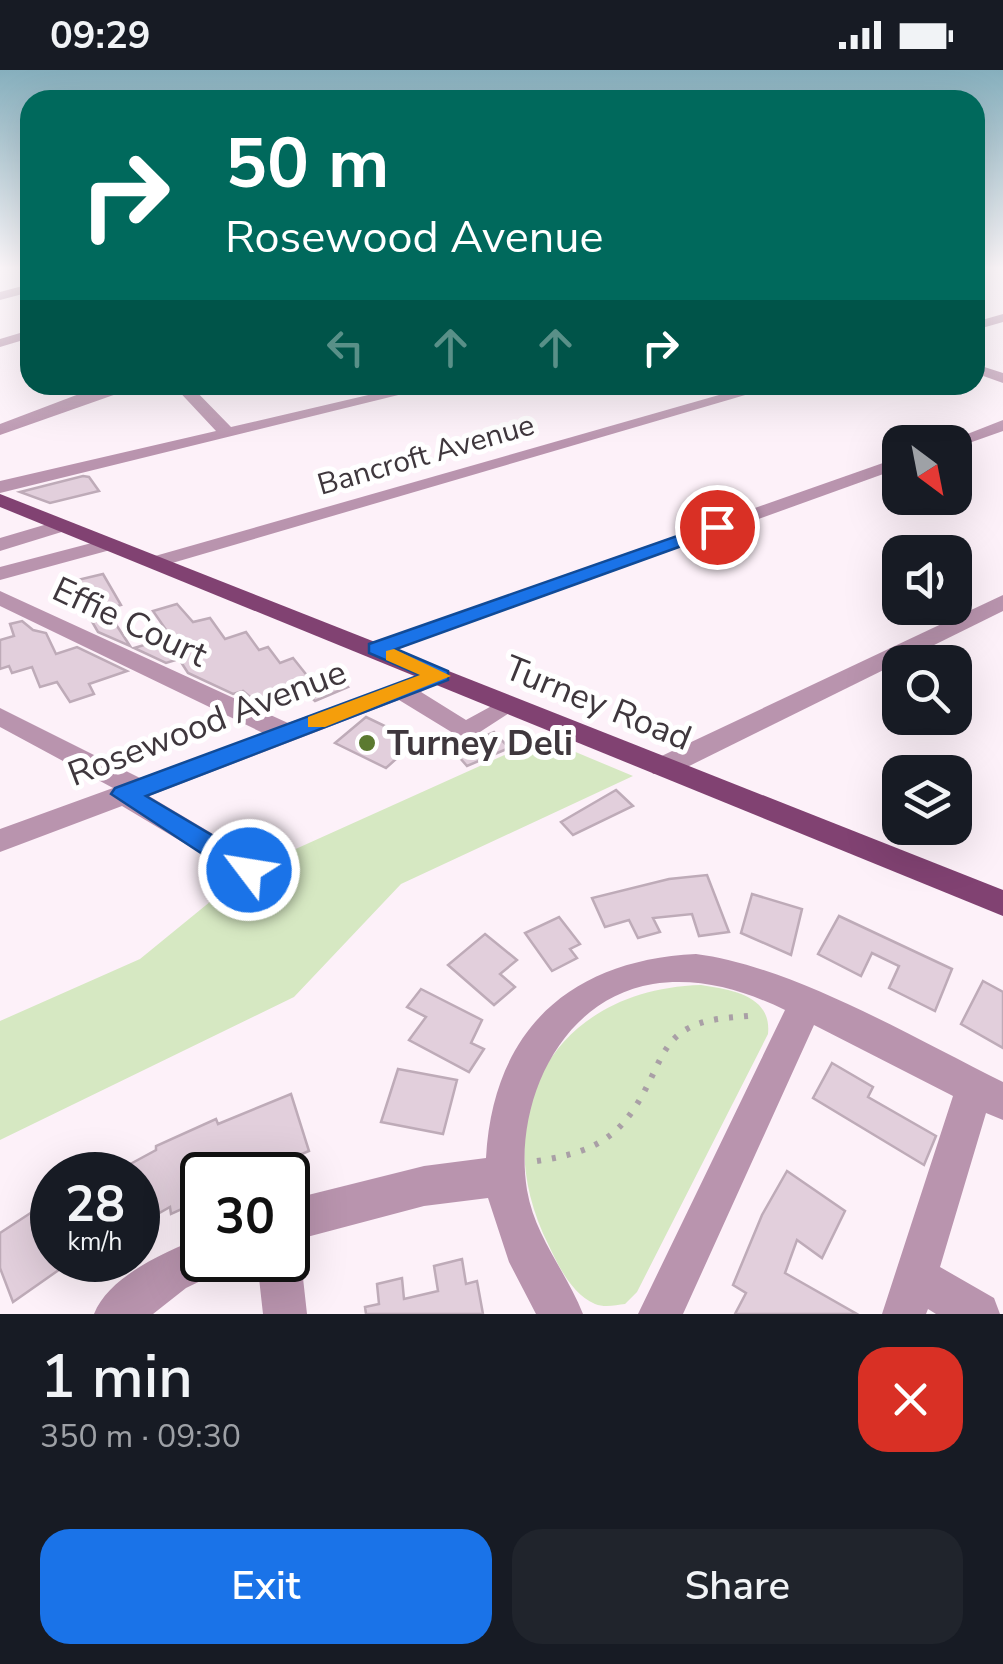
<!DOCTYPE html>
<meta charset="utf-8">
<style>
:root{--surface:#171b24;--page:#20242c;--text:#f1f3f6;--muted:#9ea1a6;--accent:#1a73e8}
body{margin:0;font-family:"Nunito Sans",sans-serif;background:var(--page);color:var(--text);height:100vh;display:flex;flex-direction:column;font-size:38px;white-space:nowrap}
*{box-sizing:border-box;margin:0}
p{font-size:32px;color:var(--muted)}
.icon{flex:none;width:55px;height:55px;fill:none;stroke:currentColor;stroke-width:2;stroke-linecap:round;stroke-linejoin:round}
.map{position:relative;height:1244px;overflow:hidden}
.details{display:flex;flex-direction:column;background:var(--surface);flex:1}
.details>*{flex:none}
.banner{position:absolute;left:20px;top:20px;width:965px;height:305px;border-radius:30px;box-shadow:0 10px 40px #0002;background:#00695c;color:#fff;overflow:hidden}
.needle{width:65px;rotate:148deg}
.tools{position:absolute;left:882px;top:355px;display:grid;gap:20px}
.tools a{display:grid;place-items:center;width:90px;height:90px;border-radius:20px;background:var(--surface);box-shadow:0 10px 40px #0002;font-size:50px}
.speed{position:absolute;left:30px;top:1082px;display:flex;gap:20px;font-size:50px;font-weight:700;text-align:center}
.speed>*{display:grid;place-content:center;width:130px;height:130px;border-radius:50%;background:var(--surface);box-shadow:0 10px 40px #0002;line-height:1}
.speed small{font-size:25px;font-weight:400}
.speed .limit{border:5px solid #111;border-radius:15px;background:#fff;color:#111}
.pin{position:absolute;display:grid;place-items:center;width:85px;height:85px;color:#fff;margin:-42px;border:5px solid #fff;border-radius:50%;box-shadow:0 2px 10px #0007}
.me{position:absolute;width:110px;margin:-55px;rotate:301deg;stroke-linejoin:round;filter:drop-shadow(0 0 8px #0008)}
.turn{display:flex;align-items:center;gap:35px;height:210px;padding:0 40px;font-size:45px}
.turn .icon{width:130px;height:130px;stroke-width:2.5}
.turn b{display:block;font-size:70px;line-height:85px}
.lanes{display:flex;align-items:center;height:95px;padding:0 40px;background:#0003;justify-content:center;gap:50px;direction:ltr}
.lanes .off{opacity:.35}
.round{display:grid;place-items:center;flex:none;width:105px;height:105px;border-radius:30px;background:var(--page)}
.headline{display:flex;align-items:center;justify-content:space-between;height:170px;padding:0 40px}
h1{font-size:60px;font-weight:600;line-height:75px}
.action{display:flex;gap:20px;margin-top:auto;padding:20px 40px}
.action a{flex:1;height:115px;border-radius:30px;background:var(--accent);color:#fff;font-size:40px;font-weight:600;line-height:115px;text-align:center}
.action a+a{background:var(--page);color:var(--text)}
.status{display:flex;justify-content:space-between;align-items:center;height:70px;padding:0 50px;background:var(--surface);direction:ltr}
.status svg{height:28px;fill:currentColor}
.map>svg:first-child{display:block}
.green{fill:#d6e8c2}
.building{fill:#e2cfdc;stroke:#beabb8;stroke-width:2.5}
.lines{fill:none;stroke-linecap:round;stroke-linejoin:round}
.path{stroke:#a99fa6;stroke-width:6;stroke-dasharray:4 11;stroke-linecap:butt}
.minor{fill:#b994ae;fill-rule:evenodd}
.major{fill:#814272;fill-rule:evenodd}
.route{fill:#1a73e8;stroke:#114b97;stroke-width:2.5}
.slow{fill:#f59e0b}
.poi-dot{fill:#5b7a30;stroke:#fff;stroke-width:4}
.labels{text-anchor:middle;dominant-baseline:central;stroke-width:10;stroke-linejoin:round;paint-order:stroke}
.far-street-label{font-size:30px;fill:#3f373d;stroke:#fff}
.street-label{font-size:35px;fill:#3f373d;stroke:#fff}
.poi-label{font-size:35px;font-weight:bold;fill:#3f373d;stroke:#fff;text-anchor:start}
</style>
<div class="status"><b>09:29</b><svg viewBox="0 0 49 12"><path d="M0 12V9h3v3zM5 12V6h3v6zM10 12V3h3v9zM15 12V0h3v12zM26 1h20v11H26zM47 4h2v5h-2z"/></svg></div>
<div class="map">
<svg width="1003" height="1244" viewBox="0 0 1003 1244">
<rect width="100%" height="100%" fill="#fdf1f9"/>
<g class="green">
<polygon points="542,668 633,706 401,814 294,927 0,1070 0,951 140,889 249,800"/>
<path d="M701,915c30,5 71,10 67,49l-131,258 -12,12c-9,1 -20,4 -30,0 -23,-10 -36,-37 -46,-58 -66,-132 5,-257 152,-261z"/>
</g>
<g class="building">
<polygon points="83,406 89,407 99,421 50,433 20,422"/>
<polygon points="103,504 121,535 106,539 130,576 98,562 69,512"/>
<polygon points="177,534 193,552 210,548 225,569 246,562 259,580 268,577 280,593 293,588 309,608 332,600 348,617 315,631 303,620 262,637 243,621 233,624 188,603 179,589 166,593 134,578 171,567 153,541"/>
<polygon points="22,551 33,560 46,563 56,584 77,577 127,601 89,614 94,624 70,632 57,612 40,617 32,597 12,603 9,596 0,599 0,570 14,566 10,554"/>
<polygon points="366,647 416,671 386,698 335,673"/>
<polygon points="494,662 509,678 467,696 453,680"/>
<polygon points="616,720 633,736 573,765 561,752"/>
<polygon points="707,805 729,862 699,866 692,844 653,848 660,862 638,868 629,850 605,857 592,828 669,809"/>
<polygon points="752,824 802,839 791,885 741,863"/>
<polygon points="839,846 952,899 935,941 889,918 899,896 872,883 861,906 818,884"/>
<polygon points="559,847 580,874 570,879 577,888 552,901 525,863"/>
<polygon points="485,864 517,890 500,904 515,917 494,935 448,895"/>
<polygon points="983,911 1003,922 1003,978 961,954"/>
<polygon points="421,919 482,950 471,973 484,979 469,1002 409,970 426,947 407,937"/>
<polygon points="832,993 873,1017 868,1027 936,1066 924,1095 813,1028"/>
<polygon points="398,999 457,1010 443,1064 381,1052"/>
<polygon points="291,1024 309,1081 280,1093 281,1099 268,1105 249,1105 247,1097 230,1105 202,1105 202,1130 171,1144 170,1137 138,1155 138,1105 110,1105 156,1080 156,1076 216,1049 218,1054"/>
<polygon points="787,1101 845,1141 822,1188 797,1170 785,1203 857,1244 735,1244 746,1223 733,1215 762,1145"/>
<polygon points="52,1129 52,1190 73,1190 13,1232 0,1198 0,1163"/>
<polygon points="462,1189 466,1214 477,1211 483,1244 366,1244 365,1237 379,1234 377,1214 402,1208 404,1229 438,1221 434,1196"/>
</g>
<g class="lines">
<path class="path" d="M537,1091c67,-10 89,-29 117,-89 8,-17 16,-34 33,-43 21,-12 46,-11 69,-14"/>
<g class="minor">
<polygon points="30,214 30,222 0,230 0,222"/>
<polygon points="1003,244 1003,252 975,260 975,252"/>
<polygon points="30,260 30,268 0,277 0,269"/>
<polygon points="975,294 1003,303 1003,313 975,303"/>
<polygon points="112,315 142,315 0,365 0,354 87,321"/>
<polygon points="173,315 190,315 231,357 411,315 439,315 0,423 0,411 216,361"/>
<polygon points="754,315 779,315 162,496 148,496 145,492 148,488"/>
<polygon points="1003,350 1003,361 955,378 955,372 947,372"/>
<polygon points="900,387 900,398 384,584 368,584 364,579 368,574"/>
<polygon points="61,450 71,456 68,460 0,481 0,468"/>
<polygon points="107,469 114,471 114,479 0,510 0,497"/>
<polygon points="0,521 288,653 440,598 452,606 421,622 466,650 510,626 523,634 466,671 399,630 149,726 260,792 264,800 260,808 249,812 122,736 0,782 0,759 113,718 0,657 0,638 140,708 263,663 0,536"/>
<polygon points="1003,525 1003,541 673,704 653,704 649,697 653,690"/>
<path d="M696,884c96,12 220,85 307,128v38l-17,-7 -46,154 54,31 6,16h-64l-8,-5 -2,5h-44l71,-218 -139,-71 -131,289h-45l147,-304c-42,-20 -85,-33 -132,-26 -93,15 -140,120 -126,206 8,47 39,81 56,124h-47l-27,-52 -21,-64 -64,8 -136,36v-42l136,-34 62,-8c7,-128 84,-198 210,-204z"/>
<path d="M202,1167v23h21l-6,13 -31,15 -33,26h-59c15,-38 71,-62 108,-77z"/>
<polygon points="288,1172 294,1175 301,1190 307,1244 263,1244 257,1190 288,1190"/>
</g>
<polygon class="major" points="0,424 1003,820 1003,846 0,437"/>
</g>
<linearGradient id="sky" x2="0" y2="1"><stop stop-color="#86afbd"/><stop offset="0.53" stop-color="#fef9fc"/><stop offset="1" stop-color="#fef9fc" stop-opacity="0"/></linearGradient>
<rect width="1003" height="373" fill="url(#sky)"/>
<polygon class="route" points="717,452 723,453 723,461 396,579 448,601 448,610 146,726 259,793 263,800 259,808 239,808 111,724 115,718 420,605 369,583 369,574"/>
<polygon class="slow" points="394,579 451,606 325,657 308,657 308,647 420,605 386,590 386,581"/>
<circle class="poi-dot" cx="367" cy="673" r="10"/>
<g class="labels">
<g class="far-street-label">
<text transform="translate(426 385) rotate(-16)">Bancroft Avenue</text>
</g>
<g class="street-label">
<text transform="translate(130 552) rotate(25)">Effie Court</text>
<text transform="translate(598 633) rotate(22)">Turney Road</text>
<text transform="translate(207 653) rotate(-21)">Rosewood Avenue</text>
</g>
<g class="poi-label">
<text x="387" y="673">Turney Deli</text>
</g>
</g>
</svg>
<div class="tools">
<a><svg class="needle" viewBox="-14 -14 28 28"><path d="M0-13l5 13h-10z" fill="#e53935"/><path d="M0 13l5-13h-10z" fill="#9ea1a6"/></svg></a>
<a><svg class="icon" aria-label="sound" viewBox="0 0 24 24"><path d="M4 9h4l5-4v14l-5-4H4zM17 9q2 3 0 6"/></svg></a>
<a><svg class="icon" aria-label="search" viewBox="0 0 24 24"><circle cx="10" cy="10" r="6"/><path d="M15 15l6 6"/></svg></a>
<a><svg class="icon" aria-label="layers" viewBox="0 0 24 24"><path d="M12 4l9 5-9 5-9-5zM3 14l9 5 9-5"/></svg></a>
</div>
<div class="speed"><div>28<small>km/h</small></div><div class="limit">30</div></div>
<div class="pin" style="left:717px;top:457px;background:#d93025"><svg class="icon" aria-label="arrive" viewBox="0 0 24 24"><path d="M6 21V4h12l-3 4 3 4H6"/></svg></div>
<svg class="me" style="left:249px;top:800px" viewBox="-20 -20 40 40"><circle r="17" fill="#1a73e8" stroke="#fff" stroke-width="3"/><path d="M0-11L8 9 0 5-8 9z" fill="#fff"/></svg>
<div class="banner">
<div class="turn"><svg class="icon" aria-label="right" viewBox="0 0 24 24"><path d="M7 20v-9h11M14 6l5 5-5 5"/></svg><div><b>50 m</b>Rosewood Avenue</div></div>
<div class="lanes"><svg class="icon off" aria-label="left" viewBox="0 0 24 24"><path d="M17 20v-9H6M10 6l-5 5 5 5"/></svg><svg class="icon off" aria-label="ahead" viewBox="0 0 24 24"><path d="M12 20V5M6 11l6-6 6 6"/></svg><svg class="icon off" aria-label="ahead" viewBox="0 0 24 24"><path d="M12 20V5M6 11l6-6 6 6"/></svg><svg class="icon" aria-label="right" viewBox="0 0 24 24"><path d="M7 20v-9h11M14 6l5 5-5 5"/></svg></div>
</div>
</div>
<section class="details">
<div class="headline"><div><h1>1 min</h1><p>350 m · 09:30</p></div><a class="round" style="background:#d93025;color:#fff"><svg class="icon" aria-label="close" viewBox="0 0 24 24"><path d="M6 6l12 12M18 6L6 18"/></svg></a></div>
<div class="action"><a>Exit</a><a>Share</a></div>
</section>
